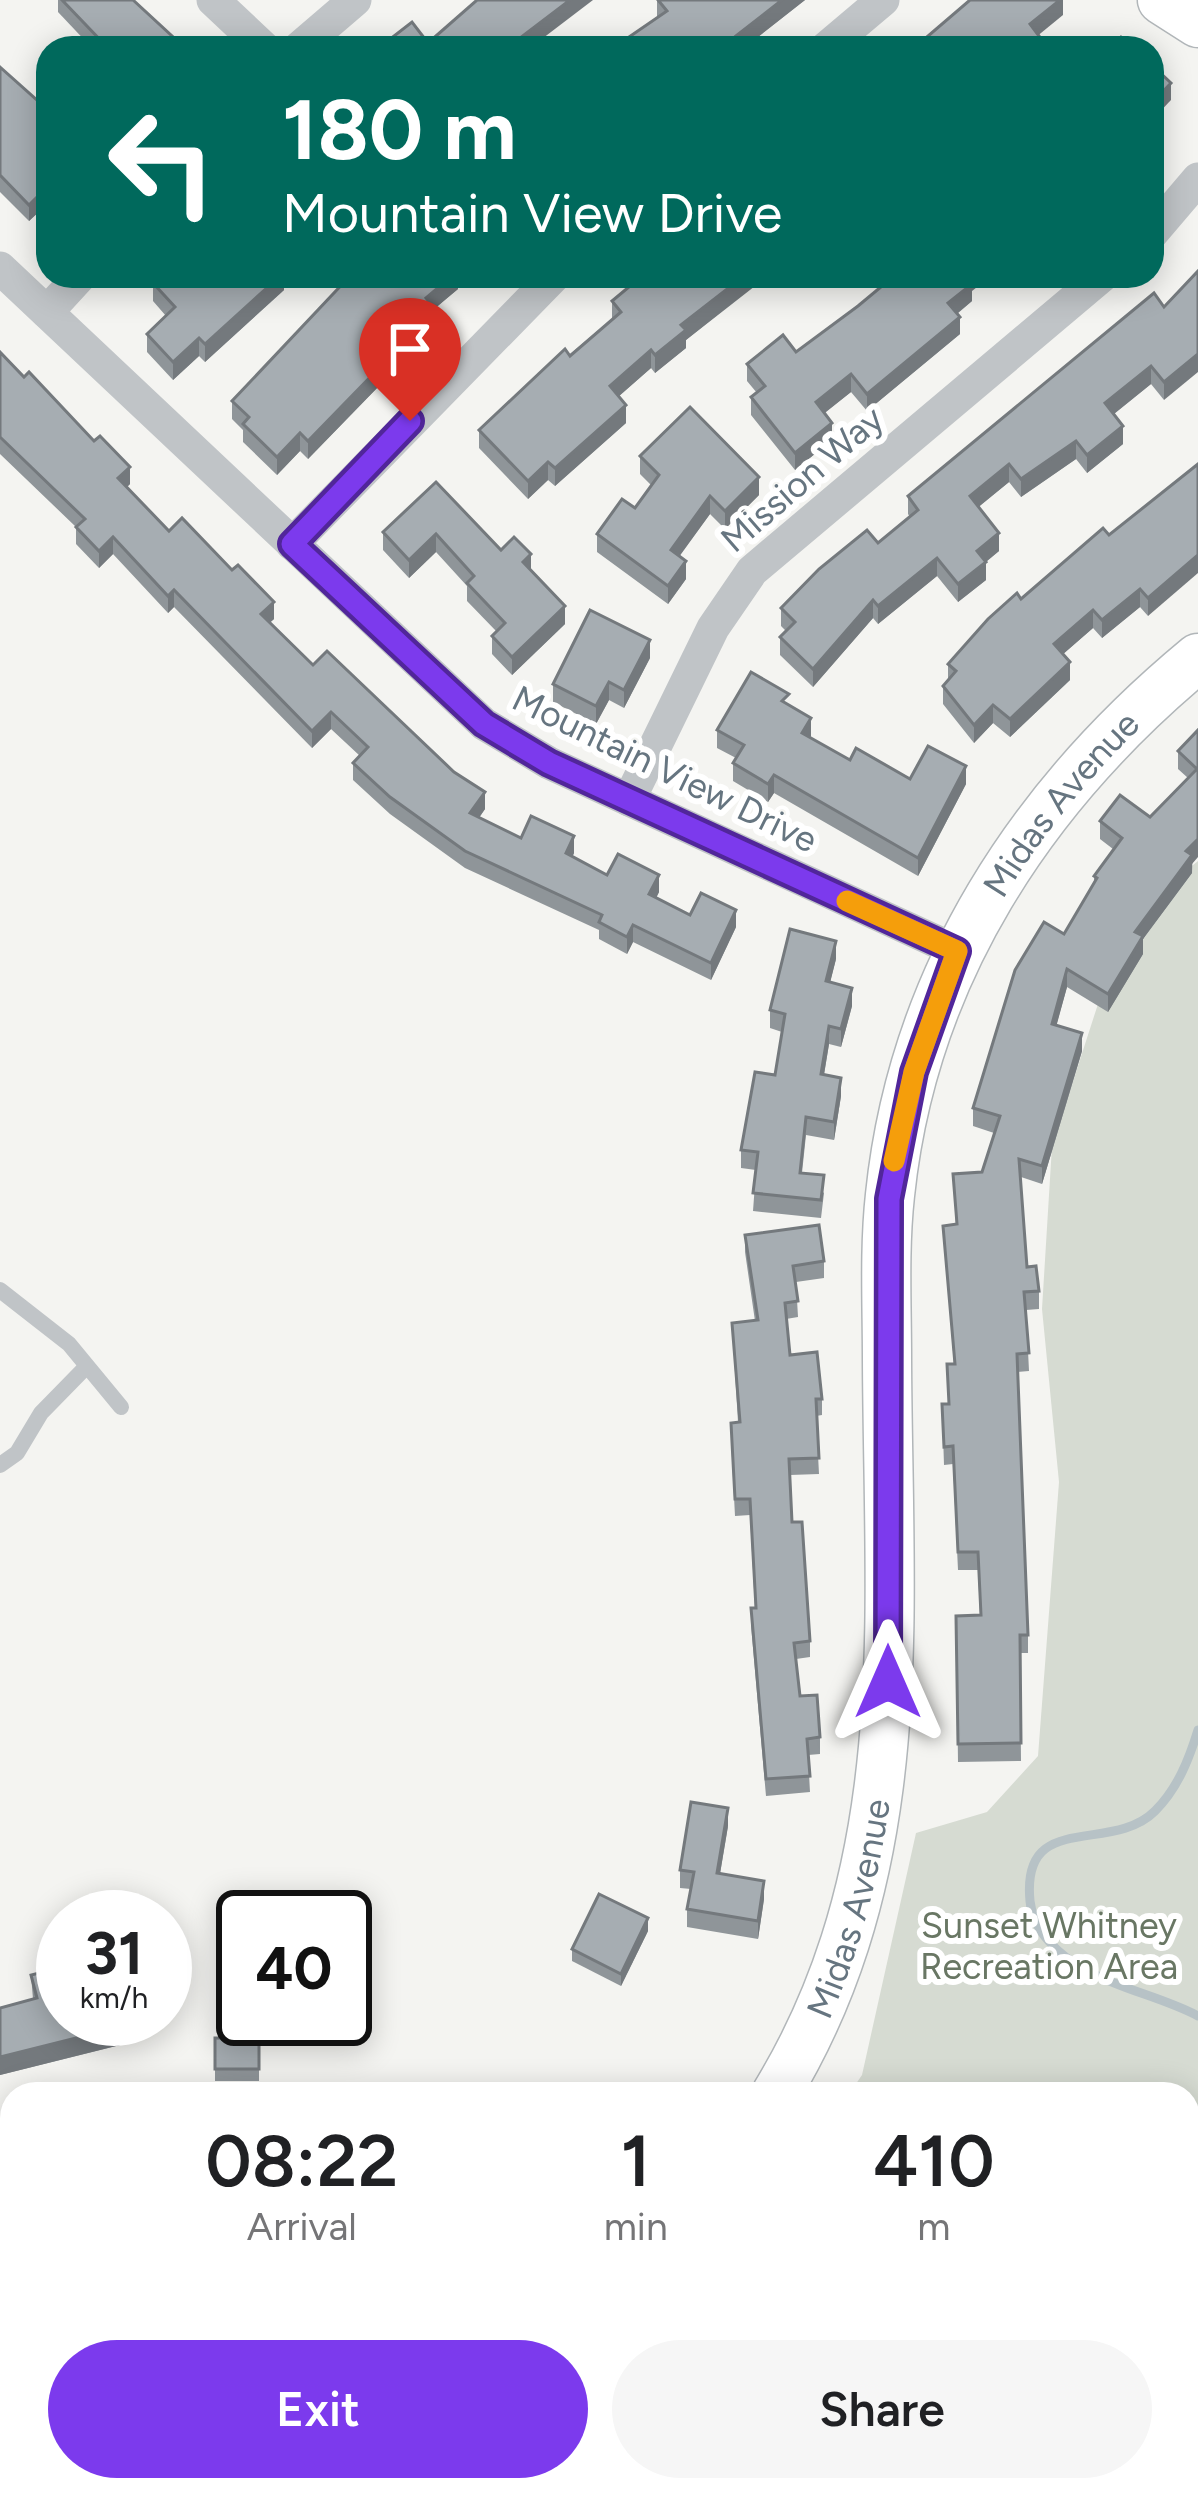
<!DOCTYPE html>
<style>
:root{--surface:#fff;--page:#f6f6f6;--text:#202124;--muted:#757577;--accent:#7c3aed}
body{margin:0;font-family:Figtree,sans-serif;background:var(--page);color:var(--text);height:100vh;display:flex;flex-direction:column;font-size:45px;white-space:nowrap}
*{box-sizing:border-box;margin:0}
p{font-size:39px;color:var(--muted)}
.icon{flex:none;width:66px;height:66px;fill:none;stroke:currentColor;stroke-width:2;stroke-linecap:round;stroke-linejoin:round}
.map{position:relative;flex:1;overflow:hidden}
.drawer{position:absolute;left:0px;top:2082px;width:1200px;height:420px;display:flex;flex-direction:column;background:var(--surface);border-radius:36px 36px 0 0;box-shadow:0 6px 30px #0003}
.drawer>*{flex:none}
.guide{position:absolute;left:36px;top:36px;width:1128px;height:252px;border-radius:36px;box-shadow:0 6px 30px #0003;background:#00695c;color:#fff;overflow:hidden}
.speed{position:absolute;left:36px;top:1890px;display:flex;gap:24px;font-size:60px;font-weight:700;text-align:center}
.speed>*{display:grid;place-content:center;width:156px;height:156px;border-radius:50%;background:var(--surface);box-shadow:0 6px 30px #0003;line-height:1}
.speed small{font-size:30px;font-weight:400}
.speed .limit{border:6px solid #111;border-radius:18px;background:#fff;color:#111}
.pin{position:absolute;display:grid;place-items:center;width:102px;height:102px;color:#fff;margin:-123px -51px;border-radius:50% 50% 50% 0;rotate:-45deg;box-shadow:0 0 12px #0007}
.pin .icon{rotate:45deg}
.me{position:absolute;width:132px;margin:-66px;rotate:0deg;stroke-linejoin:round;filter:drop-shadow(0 0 9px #0008)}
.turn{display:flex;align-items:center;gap:42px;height:252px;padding:0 48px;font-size:54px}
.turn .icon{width:156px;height:156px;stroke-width:2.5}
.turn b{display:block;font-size:84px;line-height:102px}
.eta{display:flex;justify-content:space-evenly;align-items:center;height:204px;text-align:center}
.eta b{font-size:72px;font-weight:600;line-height:84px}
.primary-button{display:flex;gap:24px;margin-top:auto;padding:24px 48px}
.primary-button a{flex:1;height:138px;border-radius:72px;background:var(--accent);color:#fff;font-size:48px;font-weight:600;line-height:138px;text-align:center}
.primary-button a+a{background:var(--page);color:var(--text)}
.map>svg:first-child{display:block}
.green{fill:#d6dbd2}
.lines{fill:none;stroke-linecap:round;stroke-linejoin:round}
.stream{stroke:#b7c2c6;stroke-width:9}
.secondary-casing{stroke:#b1b6b9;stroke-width:51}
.lane{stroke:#c0c4c7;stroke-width:16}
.street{stroke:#c0c4c7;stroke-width:33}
.secondary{stroke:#fff;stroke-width:48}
.wall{fill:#8f9599}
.shaded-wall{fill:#74797d}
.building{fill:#a6adb2;stroke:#74797d;stroke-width:3}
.route-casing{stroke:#51269a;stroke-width:30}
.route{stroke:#7c3aed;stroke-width:21}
.slow{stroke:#f59e0b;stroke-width:21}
.labels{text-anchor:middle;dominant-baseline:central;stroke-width:12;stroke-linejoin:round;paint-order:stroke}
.street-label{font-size:36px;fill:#667580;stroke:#fff}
.park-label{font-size:36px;fill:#697764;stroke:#fff}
</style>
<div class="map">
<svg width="1198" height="2502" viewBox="0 0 1198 2502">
<rect width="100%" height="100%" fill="#f4f4f1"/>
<polygon class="green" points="1198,861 1198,2502 532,2502 542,2490 1188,2490 1188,2094 849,2094 862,2075 916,1833 987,1812 1038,1756 1059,1482 1042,1309 1052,1146 1098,1004 1183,873"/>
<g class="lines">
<g class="stream">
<path d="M1198,1730c-9,29 -20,58 -43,81 -44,44 -134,-2 -125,90 3,31 30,55 56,69 36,20 76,27 112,46"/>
<polyline points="1188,2224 1198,2225"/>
<polyline points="934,2490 942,2502"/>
<polyline points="620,2502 735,2494 749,2502"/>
</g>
<defs>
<g id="secondary">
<polyline points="1162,0 1198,23"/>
<path id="s1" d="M776,2094c139,-229 112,-479 111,-735 0,-54 -3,-110 3,-164 23,-220 141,-399 308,-537"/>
<polyline points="458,2502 468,2490"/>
</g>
</defs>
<use href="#secondary" class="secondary-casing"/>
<g class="lane">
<polyline points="0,1290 69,1344 121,1407"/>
<polyline points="0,1465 17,1453 41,1413 85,1368"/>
</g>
<g class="street">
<polyline points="213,0 264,48"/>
<polyline points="299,48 355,0"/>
<polyline points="826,48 883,0"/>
<polyline points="1152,233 1198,179"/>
<polyline points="0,268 484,724 549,763 957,951"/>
<polyline points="47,312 80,276"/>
<polyline points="292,544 554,276"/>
<polyline points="629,800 713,628 752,571 1102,276"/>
<polyline points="0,2474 12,2405"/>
</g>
<use href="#secondary" class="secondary"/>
</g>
<g class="wall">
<polygon points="58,0 133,0 185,48 92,48 58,12"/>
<polygon points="657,0 805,0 744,48 613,48 657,17"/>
<polygon points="0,67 48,110 48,211 44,207 29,221 0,192"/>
<polygon points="284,276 284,290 205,362 199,356 173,380 147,352 147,334 166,316 153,301 153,283"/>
<polygon points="458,276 458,289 435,308 436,328 410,350 404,343 378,369 378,387 308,459 300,451 277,475 243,442 243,430 232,419 232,401"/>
<polygon points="1006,276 1030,276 1015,288"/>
<polygon points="972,291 972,301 957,314 960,334 867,411 851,392 824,413 832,440 795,470 751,415 751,397 757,393 747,381 747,364 796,352"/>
<polygon points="612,301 732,303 686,340 686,348 655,373 651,368 619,396 626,423 555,486 548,480 528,499 479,448 479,430 612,319"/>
<polygon points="1164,307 1164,400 1151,384 1114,414 1123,444 1087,473 1076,459 1021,497 1009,482 978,507 999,551 986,562 986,580 958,602 937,576 878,624 873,618 813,687 780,655 780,637 786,631 781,626 781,608 878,543 910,517 908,514 908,496"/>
<polygon points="0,352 130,484 127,487 169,531 274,619 270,622 313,665 485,809 479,818 521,838 574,853 572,857 607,875 659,892 656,898 690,915 736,927 711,980 633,942 627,954 599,939 599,930 465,868 390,814 353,780 353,763 360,756 331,729 312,748 174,607 168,613 113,554 99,568 76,544 76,527 0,454"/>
<polygon points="640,456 759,495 725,529 710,514 679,556 686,579 668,604 597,552 597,534 635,508 651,485 640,474"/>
<polygon points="1198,464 1148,616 1140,607 1102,638 1093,628 1063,654 1070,680 1010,737 993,723 974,743 943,704 943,686 948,679 948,664 1021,599 1109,535"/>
<polygon points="436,482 501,550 531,571 565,624 512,675 492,654 492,636 496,631 467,601 467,586 436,552 409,578 383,550 383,532"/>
<polygon points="650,658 624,708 609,700 596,724 553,702 553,684"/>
<polygon points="789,705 811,736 810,737 850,760 910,779 966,784 918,876 774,793 768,802 733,781 733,763 736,758 717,748 717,730"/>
<polygon points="1198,730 1192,873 1143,939 1143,954 1108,1012 1067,987 1056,1026 1082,1051 1042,1184 1021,1177 1027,1267 1039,1291 1039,1309 1026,1310 1029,1371 1017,1372 1028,1635 1028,1653 1020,1653 1021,1761 958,1762 956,1616 980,1615 978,1570 958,1570 953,1464 944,1465 942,1404 948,1404 954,1364 943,1226 956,1225 953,1174 982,1172 994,1133 973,1126 973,1108 1064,934 1094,885 1094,876 1113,849 1100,839 1100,821 1150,817 1188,778 1178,769 1178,751"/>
<polygon points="836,959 830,982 852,1006 841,1047 829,1044 824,1075 841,1096 834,1140 806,1135 802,1173 824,1193 821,1218 753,1211 756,1170 741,1168 741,1150 775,1075 782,1032 770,1028 770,1010"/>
<polygon points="745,1235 824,1261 824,1278 796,1282 798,1317 786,1319 790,1355 822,1399 822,1415 816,1416 819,1474 790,1475 792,1522 810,1641 810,1657 796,1659 800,1696 820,1737 820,1754 808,1755 810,1792 766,1796 751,1625 751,1608 755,1608 750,1515 735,1516 731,1439 738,1422 732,1323 755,1321 745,1252"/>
<polygon points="728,1826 720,1874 764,1899 758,1939 687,1927 687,1909 691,1889 680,1888 680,1870"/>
<polygon points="648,1931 621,1986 572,1961 572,1949"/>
<polygon points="31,1975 63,2019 124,2044 0,2075 0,2008 33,1999"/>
<rect x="215" y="2038" width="44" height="43"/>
</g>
<g class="shaded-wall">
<polygon points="570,0 593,0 530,48 507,48"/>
<polygon points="782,0 805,0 744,48 732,48 736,36"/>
<polygon points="1060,0 1063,0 1063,15 1030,42 1030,24"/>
<polygon points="1171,83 1171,100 1152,120 1152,103"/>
<polygon points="1155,126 1155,143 1152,146 1152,129"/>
<polygon points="44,190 44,207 29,221 29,205"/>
<polygon points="280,276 284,276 284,290 205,362 205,344"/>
<polygon points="452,276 458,276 458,289 426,316 426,298"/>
<polygon points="744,276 768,276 686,340 686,348 655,373 655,355 681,325"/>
<polygon points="969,276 991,276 972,291 972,301 948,321 948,303"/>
<polygon points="1015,276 1030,276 1015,288"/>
<polygon points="436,310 436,328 410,350 410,332"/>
<polygon points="960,317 960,334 867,411 867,394"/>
<polygon points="404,325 404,343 369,377 369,359"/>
<polygon points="199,338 199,356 173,380 173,362"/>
<polygon points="651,350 651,368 610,404 610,386"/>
<polygon points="1198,354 1198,372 1164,400 1164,382"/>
<polygon points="1151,366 1151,384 1105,421 1105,403"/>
<polygon points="378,369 378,387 308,459 308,441"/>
<polygon points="851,374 851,392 816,420 816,402"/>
<polygon points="626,405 626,423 555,486 555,468"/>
<polygon points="832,423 832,440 795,470 795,453"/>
<polygon points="1123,426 1123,444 1087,473 1087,455"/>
<polygon points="300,433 300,451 277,475 277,457"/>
<polygon points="1076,441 1076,459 1021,497 1021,479"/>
<polygon points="548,462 548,480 528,499 528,481"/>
<polygon points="1009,464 1009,482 970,514 970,496"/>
<polygon points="130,467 130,484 118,495 118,478"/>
<polygon points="759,477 759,495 725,529 725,511"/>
<polygon points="710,496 710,514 671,568 671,550"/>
<polygon points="999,533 999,551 977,569 977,551"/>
<polygon points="436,534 436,552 409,578 409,560"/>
<polygon points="113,537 113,554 99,568 99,551"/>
<polygon points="531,554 531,572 523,562"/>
<polygon points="1198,555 1198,573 1148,616 1148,598"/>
<polygon points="937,558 937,576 878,624 878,606"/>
<polygon points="686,561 686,579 668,604 668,586"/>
<polygon points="986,562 986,580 958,602 958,584"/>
<polygon points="1140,589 1140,607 1102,638 1102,620"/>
<polygon points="174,590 174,607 168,613 168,596"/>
<polygon points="873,600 873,618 813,687 813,669"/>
<polygon points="274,602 274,619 261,631 261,614"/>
<polygon points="565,606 565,624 512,675 512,657"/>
<polygon points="1093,610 1093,628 1054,662 1054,644"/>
<polygon points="650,640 650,658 624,708 624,690"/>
<polygon points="1070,662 1070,680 1010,737 1010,719"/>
<polygon points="609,682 609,700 596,724 596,706"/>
<polygon points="993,705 993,723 974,743 974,725"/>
<polygon points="331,712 331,729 312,748 312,731"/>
<polygon points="811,718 811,736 802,751 802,733"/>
<polygon points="966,766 966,784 918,876 918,858"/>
<polygon points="774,775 774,793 768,802 768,784"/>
<polygon points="485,792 485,809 470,830 470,813"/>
<polygon points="574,836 574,853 566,871 566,853"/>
<polygon points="1198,839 1198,857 1192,864 1192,873 1143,939 1143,954 1108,1012 1108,994 1135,932 1186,851"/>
<polygon points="659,875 659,892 649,912 649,894"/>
<polygon points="736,910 736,927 711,980 711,963"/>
<polygon points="633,925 633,942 627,954 627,937"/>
<polygon points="836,941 836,959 826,999 826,981"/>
<polygon points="1067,969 1067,987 1052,1042 1052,1024"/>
<polygon points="852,988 852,1006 841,1047 841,1029"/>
<polygon points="829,1026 829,1044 821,1092 821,1074"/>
<polygon points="1082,1033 1082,1051 1042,1184 1042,1166"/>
<polygon points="841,1078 841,1096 834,1140 834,1122"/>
<polygon points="728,1808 728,1826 717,1891 717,1873"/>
<polygon points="764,1881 764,1899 758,1939 758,1921"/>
<polygon points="648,1918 648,1931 621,1986 621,1974"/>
<polygon points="124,2026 124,2044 0,2075 0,2057"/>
<polygon points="371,2490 385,2490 376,2502 362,2502"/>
</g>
<g class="building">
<polygon points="62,0 133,0 185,48 108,48"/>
<polygon points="477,0 570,0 507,48 389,48 385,43 412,22 428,43"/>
<polygon points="658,0 782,0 736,36 741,41 732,48 613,48 667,11"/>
<polygon points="970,0 1060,0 1030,24 1048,48 914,48"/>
<polygon points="1121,37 1133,48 1111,48"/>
<polygon points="1152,65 1171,83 1152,103"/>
<polygon points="0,67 48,110 48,194 44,190 29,205 0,175"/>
<polygon points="1198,271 1198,354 1164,382 1151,366 1105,403 1123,426 1087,455 1076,441 1021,479 1009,464 970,496 999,533 977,551 986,562 958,584 937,558 878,606 873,600 813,669 780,637 795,622 781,608 819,569 867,530 878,543 918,510 908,496 1154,293 1164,307"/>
<polygon points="160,276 280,276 205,344 199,338 173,362 147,334 175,307 153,283"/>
<polygon points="350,276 452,276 426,298 436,310 410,332 404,325 369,359 378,369 308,441 300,433 277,457 243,424 249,417 232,401"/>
<polygon points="642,276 744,276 681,325 686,330 655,355 651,350 610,386 626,405 555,468 548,462 528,481 479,430 565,349 570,356 621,312 612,301"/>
<polygon points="894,276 969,276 967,277 972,284 948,303 960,317 867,394 851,374 816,402 832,423 795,453 751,397 765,386 747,364 783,335 796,352 858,306"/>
<polygon points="0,352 24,377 29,372 94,441 100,436 130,467 118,478 169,531 182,518 232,570 238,565 274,602 261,614 313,665 327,651 454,772 485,792 470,813 521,838 531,816 574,836 566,853 607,875 618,854 659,875 649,894 690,915 701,893 736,910 711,963 633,925 627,937 599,922 602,915 465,851 390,797 353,763 368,747 331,712 312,731 174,590 168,596 113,537 99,551 76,527 85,519 0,437"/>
<polygon points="690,407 759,477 725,511 710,496 671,550 686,561 668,586 597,534 622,499 635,508 659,475 640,456"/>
<polygon points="1198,464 1198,555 1148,598 1140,589 1102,620 1093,610 1054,644 1070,662 1010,719 993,705 974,725 943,686 956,671 948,664 988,619 1017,593 1021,599 1103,528 1109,535"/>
<polygon points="436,482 501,550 514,537 531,554 523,562 565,606 512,657 492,636 505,623 467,583 474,576 436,534 409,560 383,532"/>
<polygon points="590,610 650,640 624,690 609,682 596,706 553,684"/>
<polygon points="751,672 789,694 782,701 811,718 802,733 850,760 856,748 910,779 928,746 966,766 918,858 774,775 768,784 733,763 744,745 717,730"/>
<polygon points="1198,730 1198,839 1186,851 1192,855 1135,932 1143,936 1108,994 1067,969 1052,1024 1082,1033 1042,1166 1019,1159 1027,1267 1036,1266 1039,1291 1024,1292 1029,1353 1017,1354 1028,1635 1020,1635 1021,1743 958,1744 956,1616 981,1615 978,1552 958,1552 953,1446 944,1447 942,1404 949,1404 947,1364 955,1364 943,1226 957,1224 953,1174 982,1172 1000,1116 973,1108 1015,970 1044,922 1064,934 1097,878 1094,876 1122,838 1100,821 1120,795 1150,817 1197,769 1178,751"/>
<polygon points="790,929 836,941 826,981 852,988 841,1029 829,1026 821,1074 841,1078 834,1122 806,1117 800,1173 824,1175 821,1200 753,1193 758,1152 741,1150 755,1072 775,1075 785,1014 770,1010"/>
<polygon points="819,1225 824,1261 793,1266 798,1301 785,1303 790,1355 817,1352 822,1399 816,1399 819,1458 789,1459 792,1522 802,1522 810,1641 794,1643 800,1696 817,1695 820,1737 807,1739 810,1776 766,1779 751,1608 756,1608 750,1499 735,1499 731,1423 740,1422 732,1323 758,1320 745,1235"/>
<polygon points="691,1802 728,1808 717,1873 764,1881 758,1921 687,1909 694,1872 680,1870"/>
<polygon points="599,1894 648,1918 621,1974 572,1949"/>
<polygon points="63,1967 63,2019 122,2019 124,2026 0,2057 0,2008 37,1998 31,1975"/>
<rect x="215" y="2038" width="44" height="31"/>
<polygon points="294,2490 371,2490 362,2502 285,2502"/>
<polygon points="251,2494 262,2502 245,2502"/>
</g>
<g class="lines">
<defs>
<polyline id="route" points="410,421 292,544 484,724 549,763 957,951 914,1072 889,1199 888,1682"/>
</defs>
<use href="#route" class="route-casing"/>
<use href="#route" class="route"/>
<polyline class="slow" points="847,901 957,951 914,1072 894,1161"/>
</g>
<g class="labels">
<g class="street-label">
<text transform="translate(802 479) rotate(-41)">Mission Way</text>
<text transform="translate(665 769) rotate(26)">Mountain View Drive</text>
<text stroke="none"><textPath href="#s1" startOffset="1353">Midas Avenue</textPath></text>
<text stroke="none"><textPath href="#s1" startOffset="201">Midas Avenue</textPath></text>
</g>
<g class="park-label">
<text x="1049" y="1925">Sunset Whitney<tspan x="1049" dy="41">Recreation Area</tspan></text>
</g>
</g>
</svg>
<div class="speed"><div>31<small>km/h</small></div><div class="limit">40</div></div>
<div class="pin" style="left:410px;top:421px;background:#d93025"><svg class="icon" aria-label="arrive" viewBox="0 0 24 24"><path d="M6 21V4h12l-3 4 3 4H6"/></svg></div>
<svg class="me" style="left:888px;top:1682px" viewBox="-20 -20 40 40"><path d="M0-17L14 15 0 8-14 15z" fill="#7c3aed" stroke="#fff" stroke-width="4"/></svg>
<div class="guide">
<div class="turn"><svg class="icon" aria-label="left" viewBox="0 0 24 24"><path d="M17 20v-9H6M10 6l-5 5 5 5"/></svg><div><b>180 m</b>Mountain View Drive</div></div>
</div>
<section class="drawer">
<div class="eta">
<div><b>08:22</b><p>Arrival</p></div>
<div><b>1</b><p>min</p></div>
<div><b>410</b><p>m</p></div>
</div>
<div class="primary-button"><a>Exit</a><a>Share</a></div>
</section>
</div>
